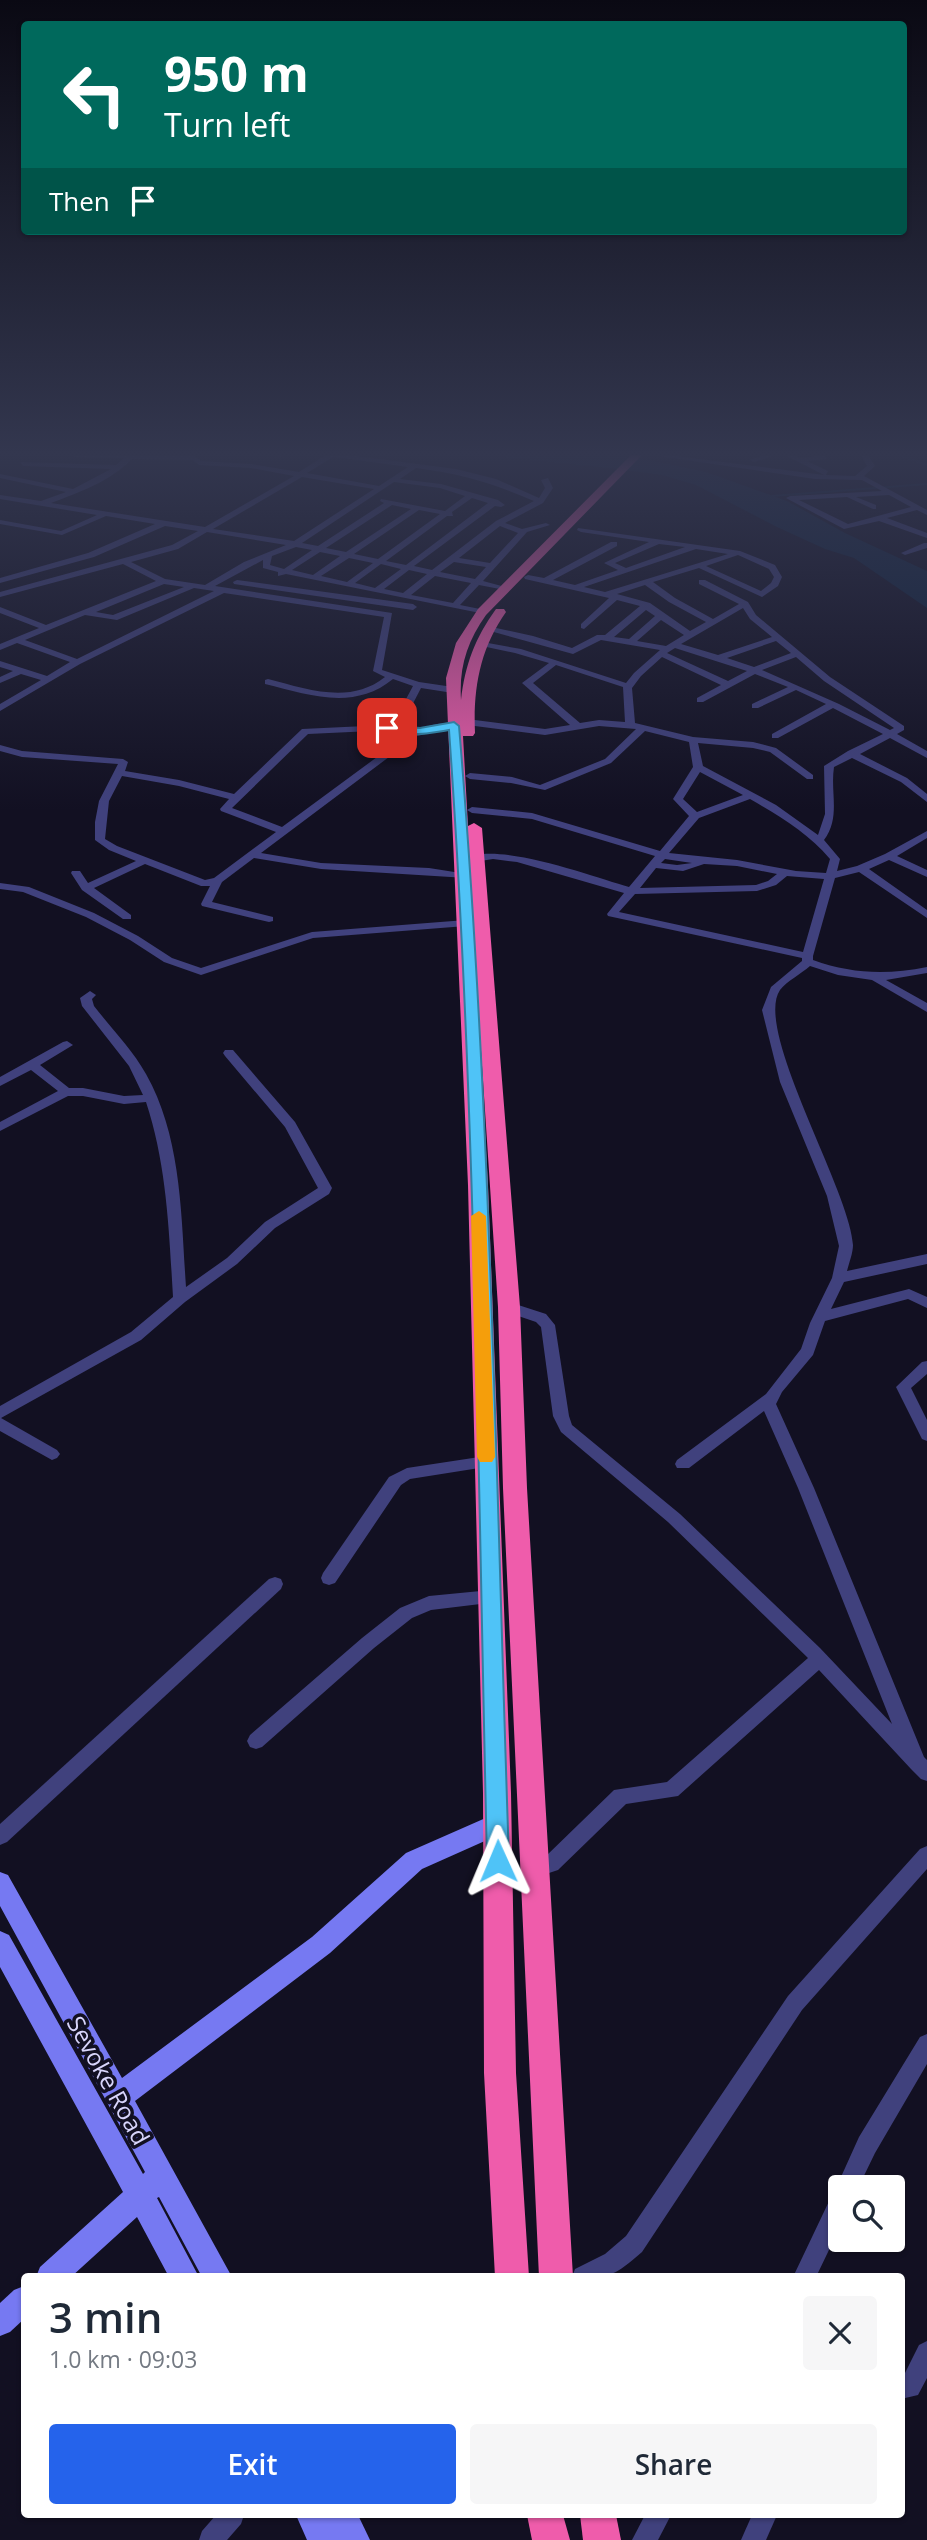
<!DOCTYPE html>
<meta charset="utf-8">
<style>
:root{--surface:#fff;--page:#f6f6f7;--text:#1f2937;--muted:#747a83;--accent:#2563eb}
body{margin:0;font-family:"Open Sans",sans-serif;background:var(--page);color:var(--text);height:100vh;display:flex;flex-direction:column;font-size:26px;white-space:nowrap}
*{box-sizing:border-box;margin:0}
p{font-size:23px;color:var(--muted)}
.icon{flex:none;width:38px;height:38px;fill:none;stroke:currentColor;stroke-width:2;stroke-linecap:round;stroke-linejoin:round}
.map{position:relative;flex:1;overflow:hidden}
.side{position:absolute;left:21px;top:2273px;width:884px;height:245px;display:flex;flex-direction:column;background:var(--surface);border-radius:7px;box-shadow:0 2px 5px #0004}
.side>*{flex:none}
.banner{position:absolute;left:21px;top:21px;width:886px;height:214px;border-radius:7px;box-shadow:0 2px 5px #0004;background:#00695c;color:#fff;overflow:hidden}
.controls{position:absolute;left:828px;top:2175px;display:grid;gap:14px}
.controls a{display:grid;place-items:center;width:77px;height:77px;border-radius:7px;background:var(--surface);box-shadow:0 2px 5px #0004;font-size:35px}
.pin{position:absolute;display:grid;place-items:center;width:60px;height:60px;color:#fff;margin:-30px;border-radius:14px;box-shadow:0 4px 10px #0006}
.me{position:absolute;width:77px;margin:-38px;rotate:359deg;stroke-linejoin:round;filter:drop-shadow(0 0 5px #0008)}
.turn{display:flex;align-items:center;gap:24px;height:147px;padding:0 28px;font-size:32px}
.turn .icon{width:91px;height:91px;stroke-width:2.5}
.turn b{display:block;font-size:49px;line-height:60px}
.then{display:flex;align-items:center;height:66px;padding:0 28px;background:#0003;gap:14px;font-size:26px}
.round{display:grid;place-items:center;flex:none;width:74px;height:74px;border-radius:7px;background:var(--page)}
.headline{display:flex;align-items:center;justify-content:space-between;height:119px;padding:0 28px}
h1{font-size:42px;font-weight:600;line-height:52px}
.cta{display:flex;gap:14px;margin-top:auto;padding:14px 28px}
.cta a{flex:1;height:80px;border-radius:7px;background:var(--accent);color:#fff;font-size:28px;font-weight:600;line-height:80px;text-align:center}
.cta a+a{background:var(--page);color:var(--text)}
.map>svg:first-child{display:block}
.water{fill:#0f223d}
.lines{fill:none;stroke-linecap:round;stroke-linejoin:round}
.stream{stroke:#0f223d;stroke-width:2}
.street{fill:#40417d;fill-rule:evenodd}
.secondary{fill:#7679f2;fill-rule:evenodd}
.highway{fill:#ef5cab;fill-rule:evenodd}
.route{fill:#4fc3f7;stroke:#337fa1;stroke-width:2}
.slow{fill:#f59e0b}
.labels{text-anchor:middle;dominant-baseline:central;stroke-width:7;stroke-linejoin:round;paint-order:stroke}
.near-street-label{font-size:24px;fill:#d8d5fb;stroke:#121022}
</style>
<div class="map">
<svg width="927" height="2540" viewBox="0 0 927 2540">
<rect width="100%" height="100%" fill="#121022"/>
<polygon class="water" points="486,455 602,455 649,460 706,472 787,501 845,533 927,571 927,608 854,558 825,549 777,527 696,485 662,475 617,469"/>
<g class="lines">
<g class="stream">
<polyline points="900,455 927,465"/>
<polyline points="772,496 927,484"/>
</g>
<g class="street">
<path d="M72,455l123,1 6,5 50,3 48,8 27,-17h23l107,14 40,10 43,19 6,-10 -4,-8 7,-2 5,10 -10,15 -38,20 17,6 24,-6 4,2 -23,7 -44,49 26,7 -4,2 -26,-5 -19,20 25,5v4l-199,-40 -8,2v-4l-15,-4v-8l-48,26 177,27 -10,57 37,12 34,5 5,3 -5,3 -32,-5 -14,27 -14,15 -85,4 -76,74 50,19 129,-95c13,-5 35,-13 48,-6l-42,10 -156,117 60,10 108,5 38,6v4l-146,-9 -67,-11 -32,24 -10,20 61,15v4l-4,1 -67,-16 -1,-2 9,-18h-9l-56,-22 -51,24 37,27v4h-8l-41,-29 -11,-17 1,-2h8l8,12 48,-22 -27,-11 -14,-10v-18l4,-21 19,-37 -96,-7 -22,-6v-6l22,6 101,8 5,3 -3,9 54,9 55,14 68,-65 85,-4 11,-11 15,-28 -20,-7c-39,32 -84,16 -128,5v-4l3,-1c39,10 82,26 117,-2l-12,-6 11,-54 -160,-24 -144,71 -80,47v-7l41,-24 -20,-6 -21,9v-6l13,-6 -13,-4v-6l47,15 23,-14 -53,-19 -17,7v-6l39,-16 -39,-15v-6l46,18 110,-44 -33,-17 -123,33v-5l172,-47 26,-14 -33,-5 -71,31 -94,26v-5l88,-25 67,-29 -49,-8 -44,19 -62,-11v-4l61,11 36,-16 -97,-16v-4l41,6 25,-9 -66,-14v-4l73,15 38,-20 -88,-3 -3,-4 96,3 8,-7 -49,-1zM333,457h2l73,10 -29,19 -72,-13zM132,459l61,1 6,5 52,3 43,8 -89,51 -154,-24c29,-11 58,-21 81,-44zM416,468c46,6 76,15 118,33l-38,20 -64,49 -18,-4 81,-60 6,1 4,-2 -7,-5 -57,-16 -41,-5zM302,477l72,12 -80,52 -81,-12zM394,482l46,6 25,8 -20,15 -64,-12 -1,2 4,2 -66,43 -16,-3zM472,498l16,5 -82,62 -20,-4 61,-45h6l-1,-4zM392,505l19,4 -65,43 -20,-4zM419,510l21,4 -62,45 -24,-5zM500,526l18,7 -28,30 -31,-5zM207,532l79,13 -42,17 -39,23 -40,-6 -34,-17 47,-13zM296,547l16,3 -28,19 -14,-4 2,-9zM320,552l20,4 -27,19 -21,-5zM349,558l24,5 -26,19 -26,-6zM454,562l32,5 -11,12 -35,-7zM381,564l20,5 -26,19 -20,-5zM409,570l18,4 -24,19 -19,-4zM435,576l36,7 -18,20 -42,-8zM164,584l20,3 -71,28 -17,-3zM194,588l20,3 -137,68 -52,-19 60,-25 32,5zM122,776l57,10 50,13 -9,10 1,2 55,21 -62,46 -9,2 -88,-34 -12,-7 4,-38z"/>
<polygon points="273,455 285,455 281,457"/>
<path d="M652,455h17l155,20 -39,-20h9l6,3 24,-3 3,4 -20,2 21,10 -2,4 29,1 12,-10 -6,-11h7l7,11 -11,10 63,34v5l-10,-5 -30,8 40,15v5l-48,-17 -35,8 -58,-31 4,-2 92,-5 -20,-11 -47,-1zM889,495l22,12 -63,17 -49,-24 48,-3 26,12h3v-4l-20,-8z"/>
<polygon points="765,455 776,455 754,462 750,460"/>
<path d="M578,528l162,23 35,14 7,12 -4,9 -16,11 -63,-29 -46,14 22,16 38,21 26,-15 -40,-20v-4h6l43,22 8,13 74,62 74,49v4l-7,4 30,17v7l-37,-20 -30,16 47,24 20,16v8l-26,-20 -49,-24 -18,9c-4,26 7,50 -10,73l16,19 -3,12 20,-5 28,-12 42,-23v7l-30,18 30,14v7l-38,-17 -20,9 58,41v8l-68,-46 -24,6 -22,78v4c39,14 74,15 114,7v6l-41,7 41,23v9l-55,-32 -34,-5 -28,-9c-9,8 -23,15 -30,24 -27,40 70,200 73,255 0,8 -4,18 -6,26l80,-17v10l-83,18 -13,27 78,-20 18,8v11l-19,-9 -83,22 -12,34 -31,37 -6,12 38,84 110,269 3,3v21l-6,-2 -10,-10 -92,-99 -141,126 -52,8 -68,66 -24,8 -7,-3 -3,-6 3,-6 18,-6 69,-67 53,-8 141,-124 -140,-136 -107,-90 -8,-16 -12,-89 -5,-5 -32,-11 -2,-4 2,-4 5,-1 37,12 9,11 14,91 3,9 108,89 140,134 72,76 -94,-236 -34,-77 -75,57h-12l-2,-4 2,-4 89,-66 35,-45 9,-26 22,-45 7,-32 -12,-50 -47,-114 -18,-72 9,-23 31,-26v-3l-194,-42 -1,-2 17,-21 -107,-31 -24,-3 -25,4 -5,-3c30,-21 130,17 166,27l26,-31 -123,-37 -60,-6 -5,-3 5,-3 60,6 128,38 29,-35 -16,-17 20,-32 -4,-25 -44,-11 -34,32 -66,27 -34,-7 -41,-4 -5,-3 5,-3 42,4 28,8 65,-26 31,-30 -37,-3 -54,9 -78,-10 -5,-3 5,-3 78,10 25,-4 -48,-42 27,-20 -34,-10 -38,-8v-4l44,8 105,34 8,-10 26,-23 -59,-10 -28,14 -90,-25 4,-3 46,10 39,12 25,-13h8l35,-29 -23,-6 -33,29 -3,-1v-4l28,-26 -84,-19 -1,-2 4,-2 16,3 67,-36h6v4l-64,34 22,5 43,-15 -14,-7 45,-21 -68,-10 -4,-2zM659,544l26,3 -59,21 -11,-5zM696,549l32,5 -123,38 -21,-5zM738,555l31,14 5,8 -3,6 -10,8 -55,-25zM645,585l24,17 37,20 -16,9 -40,-28 -33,-9zM743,608l7,11 22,18 -54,18 -37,-11zM646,610l9,6 -26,23 -15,-2zM661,620l23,15 -18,11 -29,-5zM776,641l15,12 -37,14 -27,-9zM675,648l72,23 -19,10 -61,-28zM662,657l59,28 -24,13v4h6l52,-28 33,13 -36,17v4h6l38,-18 30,14 -54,30v4h6l55,-30 50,26 -35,17 -24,15 1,48 -7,21 -42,-30 -73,-39 -5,-23 55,5 17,4 37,27h6v-4l-37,-27 -23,-6 -60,-5 -58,-14 -3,-35 9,-12zM796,657l28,24 70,47 -4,2 -51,-26 -77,-34zM556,665l67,22 2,35 -26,-2 -19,3 -47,-40zM700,772l43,23 -46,17 -14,-13zM750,799c29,17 58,34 80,60l-4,14 -30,-2 -59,-11 -68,-7 30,-35zM665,859l27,4 -15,2 -16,-2zM704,864l33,2 40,8 -9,7 -12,4 -116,3 16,-20 27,3zM787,876l37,3 -21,73 -184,-40 16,-18 122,-3 19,-6z"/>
<polygon points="924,543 927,543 927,548 905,555 901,553"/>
<polygon points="237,580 413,604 417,607 413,610 234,584 233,582"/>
<polygon points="0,883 29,887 94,913 138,936 172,958 201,968 312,932 466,920 472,923 466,926 313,938 201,975 164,962 130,940 86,917 23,892 0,889"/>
<path d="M90,991l6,4 -4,4 2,7c17,22 38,43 52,68 36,64 35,142 40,213l41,-29 38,-36 53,-34 -33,-61 -60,-71 -2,-3 2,-3h8l62,72 37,66 -3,6 -54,34 -38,36 -52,38 -44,38 -140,78 56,32 3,4 -3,4 -5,2 -52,-29v-25l131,-74 42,-35c-4,-66 -6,-131 -27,-195l-22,2 -41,-8h-15l-68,35v-9l58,-31 -27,-21 -31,16v-9l63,-35 4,-1 6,4 -33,20 29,23h14l41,8 19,-1 -14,-29 -47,-60 -2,-8z"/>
<polygon points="927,1361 927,1374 911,1388 927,1420 927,1441 922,1439 896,1387 922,1362"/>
<polygon points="486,1456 492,1458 494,1462 492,1466 410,1479 401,1485 335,1583 329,1585 323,1583 321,1578 323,1573 389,1477 407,1468"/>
<polygon points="275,1577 281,1579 283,1584 281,1589 7,1842 0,1845 0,1824 269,1579"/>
<polygon points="491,1590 497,1592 499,1597 497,1602 431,1610 412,1618 374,1648 262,1747 256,1749 250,1747 247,1741 250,1735 362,1638 400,1608 429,1596"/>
<path d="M927,1846v23l-125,141 -160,242c-30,26 -31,25 -70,25l3,-8 30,-15 21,-18 162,-240 132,-147z"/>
<polygon points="927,2034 927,2064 875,2153 858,2188 840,2188 840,2227 816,2277 793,2277 832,2195 838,2193 836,2188 859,2137 920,2037"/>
<polygon points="927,2341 927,2378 918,2395 901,2399 901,2375 904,2375 919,2345"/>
<polygon points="216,2515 244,2515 241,2524 227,2540 199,2540 202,2531"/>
<polygon points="645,2515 671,2515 658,2540 632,2540"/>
<polygon points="752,2515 777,2515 766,2540 741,2540"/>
</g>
<g class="secondary">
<polygon points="497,1813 505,1816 509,1824 505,1832 422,1869 330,1953 135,2101 232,2277 202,2277 159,2197 157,2198 199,2277 169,2277 137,2217 71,2277 36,2277 40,2267 123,2192 0,1967 0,1931 9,1935 143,2174 145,2172 0,1906 0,1872 8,1875 122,2078 312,1937 406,1853"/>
<polygon points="24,2286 24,2319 10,2332 0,2336 0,2303 14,2290"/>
<polygon points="296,2515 358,2515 370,2540 307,2540"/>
</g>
<g class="highway">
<path d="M631,455h11l-156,160c-19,27 -27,52 -25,85 4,-35 14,-62 35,-91h8l2,3c-26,37 -33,76 -31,121l-2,3h-10l5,90 6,-3 8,5 38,479 7,181 46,789h-34l-36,-789 -5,-181 -21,-317 11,195 23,608 5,280 13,204h-34l-11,-204 -1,-280 -15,-608 -22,-507 10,-35 22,-34z"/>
<polygon points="527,2515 563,2515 570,2540 532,2540"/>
<polygon points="580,2515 616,2515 621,2540 583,2540"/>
</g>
</g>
<linearGradient id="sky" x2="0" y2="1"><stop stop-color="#0a0913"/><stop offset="0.56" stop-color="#33374f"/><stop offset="1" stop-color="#33374f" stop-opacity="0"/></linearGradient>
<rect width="927" height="810" fill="url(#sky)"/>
<path class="route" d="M454,722l5,4c32,377 37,757 50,1135l-3,7 -8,3 -8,-3 -3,-7c-9,-377 -11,-755 -38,-1131 -19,3 -50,9 -67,-2l5,-3 33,3z"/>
<polygon class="slow" points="479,1211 486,1216 495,1457 492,1462 480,1462 477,1457 471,1216"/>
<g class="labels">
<g class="near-street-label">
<text transform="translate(109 2080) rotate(61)">Sevoke Road</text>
</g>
</g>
</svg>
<div class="controls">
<a><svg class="icon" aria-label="search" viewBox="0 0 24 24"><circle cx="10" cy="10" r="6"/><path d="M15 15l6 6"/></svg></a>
</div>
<div class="pin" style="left:387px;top:728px;background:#d93025"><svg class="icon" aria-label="arrive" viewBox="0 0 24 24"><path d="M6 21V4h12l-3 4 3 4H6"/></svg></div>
<svg class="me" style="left:498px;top:1861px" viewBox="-20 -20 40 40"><path d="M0-17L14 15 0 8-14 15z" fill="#4fc3f7" stroke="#fff" stroke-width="4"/></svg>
<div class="banner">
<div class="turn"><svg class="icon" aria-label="left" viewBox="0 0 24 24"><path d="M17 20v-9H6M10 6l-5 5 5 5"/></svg><div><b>950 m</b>Turn left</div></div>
<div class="then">Then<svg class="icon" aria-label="arrive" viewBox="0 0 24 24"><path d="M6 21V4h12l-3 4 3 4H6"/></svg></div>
</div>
<section class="side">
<div class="headline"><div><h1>3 min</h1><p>1.0 km · 09:03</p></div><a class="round"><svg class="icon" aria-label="close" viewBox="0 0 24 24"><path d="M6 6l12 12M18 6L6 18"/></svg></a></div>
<div class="cta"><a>Exit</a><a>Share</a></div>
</section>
</div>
